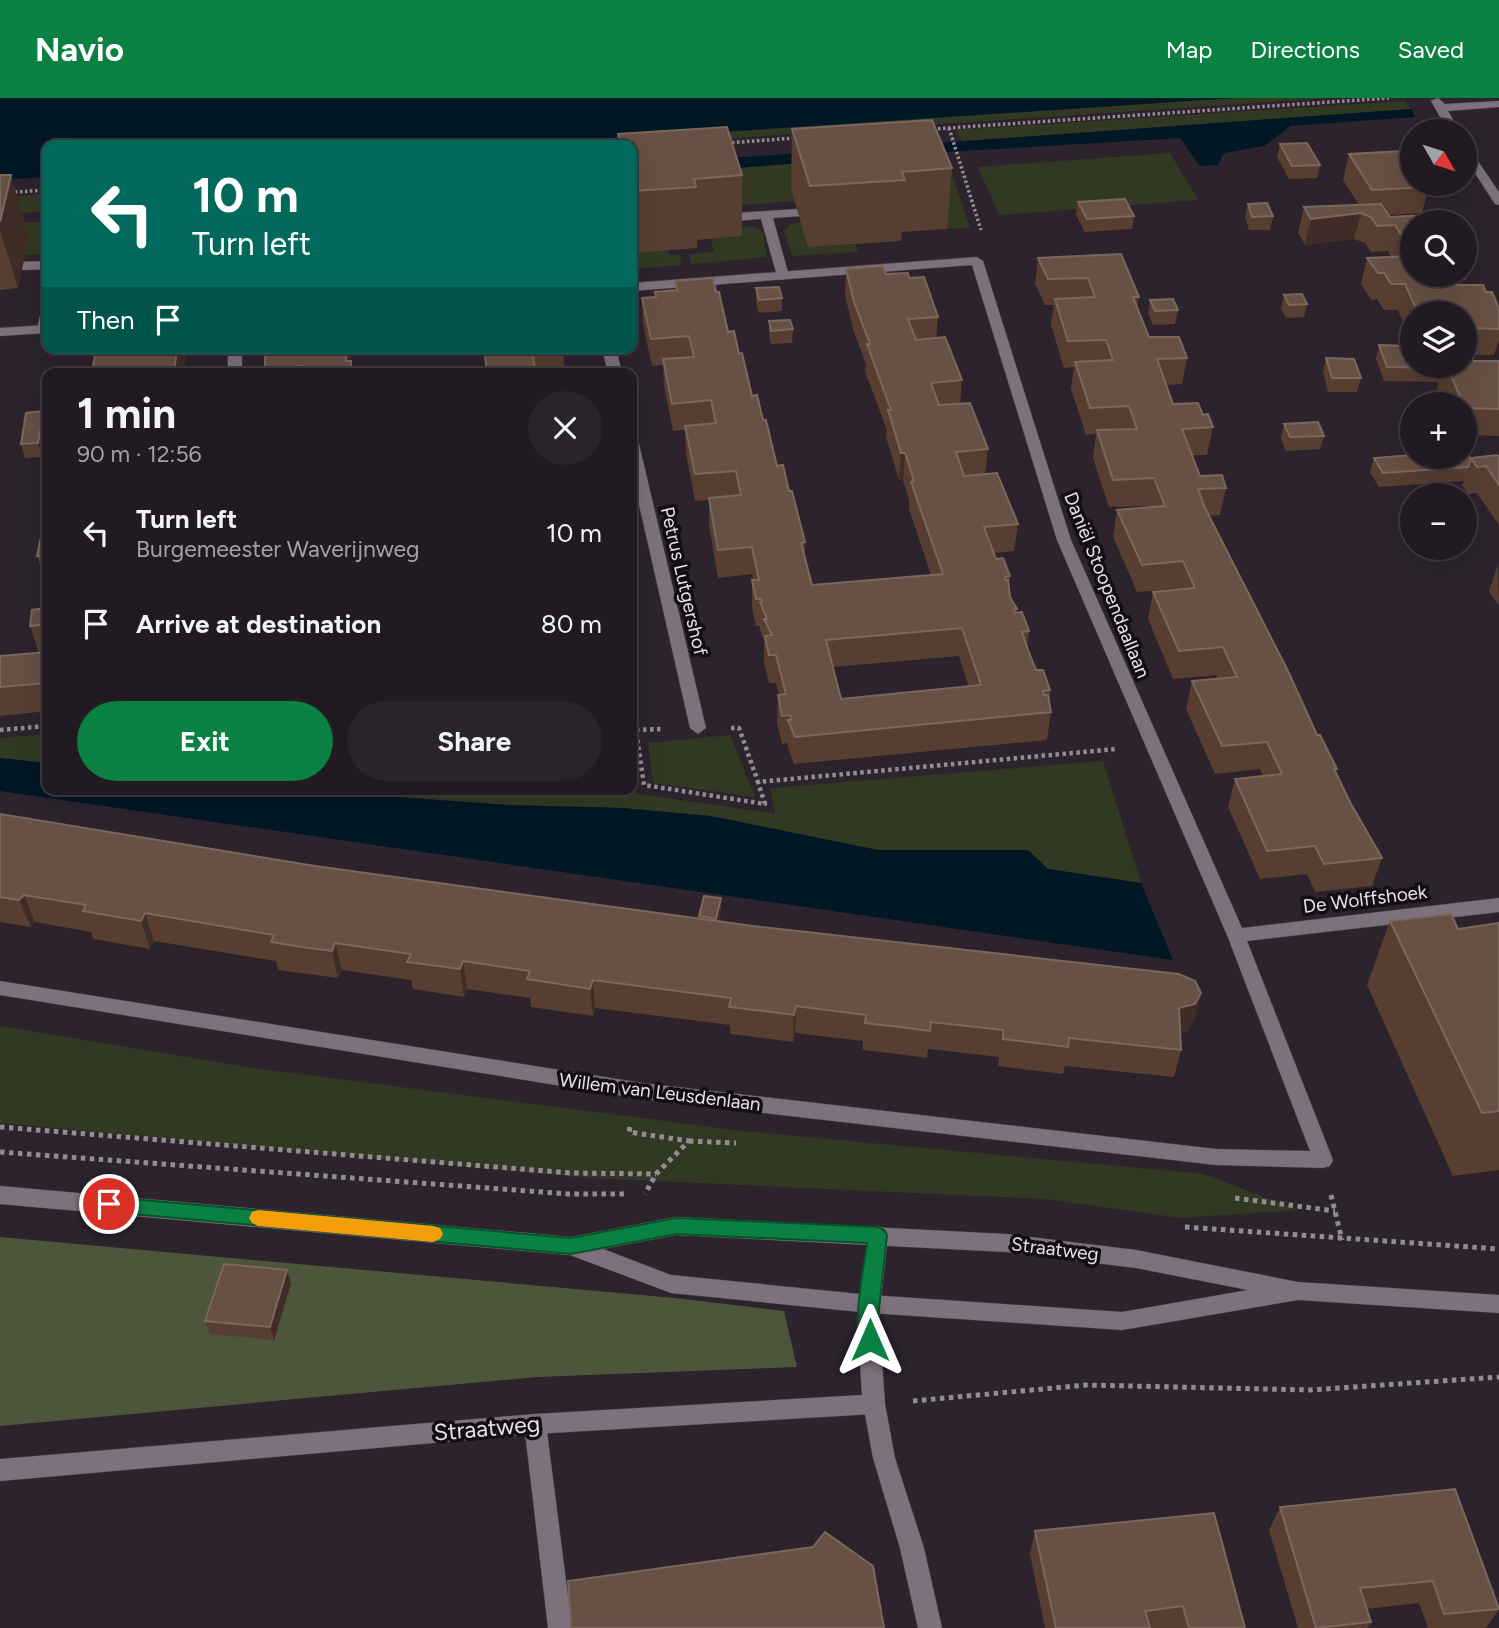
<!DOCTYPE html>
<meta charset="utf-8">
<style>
:root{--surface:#211a21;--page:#29232a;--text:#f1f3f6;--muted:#a2a1a5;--line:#3e383f;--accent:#0b8043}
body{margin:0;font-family:Figtree,sans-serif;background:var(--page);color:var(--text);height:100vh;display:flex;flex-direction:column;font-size:26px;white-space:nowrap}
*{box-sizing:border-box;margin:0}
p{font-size:23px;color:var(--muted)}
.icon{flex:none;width:38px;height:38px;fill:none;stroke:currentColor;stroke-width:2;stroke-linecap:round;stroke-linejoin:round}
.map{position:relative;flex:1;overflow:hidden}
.panel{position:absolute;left:42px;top:270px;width:595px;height:427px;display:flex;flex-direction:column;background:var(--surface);border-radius:14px;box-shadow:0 7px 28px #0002,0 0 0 2px var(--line)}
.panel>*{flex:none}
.hud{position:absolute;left:42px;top:42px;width:595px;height:214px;border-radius:14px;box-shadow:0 7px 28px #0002,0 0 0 2px var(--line);background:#00695c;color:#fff;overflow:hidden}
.needle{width:46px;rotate:129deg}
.tools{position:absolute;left:1400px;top:21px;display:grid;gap:14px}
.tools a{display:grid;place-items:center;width:77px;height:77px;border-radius:50%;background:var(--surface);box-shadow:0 7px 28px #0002,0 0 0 2px var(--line);font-size:35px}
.pin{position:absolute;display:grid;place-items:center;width:60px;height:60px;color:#fff;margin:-30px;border:4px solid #fff;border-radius:50%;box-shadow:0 2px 7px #0007}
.me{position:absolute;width:77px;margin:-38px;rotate:0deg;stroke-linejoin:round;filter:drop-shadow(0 0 5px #0008)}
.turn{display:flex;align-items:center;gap:24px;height:147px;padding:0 35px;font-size:32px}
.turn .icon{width:91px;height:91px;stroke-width:2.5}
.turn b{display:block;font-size:49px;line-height:60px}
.then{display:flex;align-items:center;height:66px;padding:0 35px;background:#0003;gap:14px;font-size:26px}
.round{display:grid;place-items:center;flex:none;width:74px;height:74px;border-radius:37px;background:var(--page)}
.head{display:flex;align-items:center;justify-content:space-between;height:119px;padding:0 35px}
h1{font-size:42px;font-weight:700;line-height:52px}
.action{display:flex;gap:14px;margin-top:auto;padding:14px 35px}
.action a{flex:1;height:80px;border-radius:42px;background:var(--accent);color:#fff;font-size:28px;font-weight:700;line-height:80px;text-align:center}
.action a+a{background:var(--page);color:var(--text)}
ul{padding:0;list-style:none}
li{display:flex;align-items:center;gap:21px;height:91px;padding:0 35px}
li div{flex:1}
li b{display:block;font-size:26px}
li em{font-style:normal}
header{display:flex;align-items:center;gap:42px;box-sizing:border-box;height:98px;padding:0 35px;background:var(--accent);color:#fff}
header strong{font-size:33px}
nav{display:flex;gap:38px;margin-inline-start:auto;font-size:24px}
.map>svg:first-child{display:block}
.green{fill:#323922}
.forest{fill:#4d563a}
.water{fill:#001726}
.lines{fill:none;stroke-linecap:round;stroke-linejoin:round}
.service-casing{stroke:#473f47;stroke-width:1}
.minor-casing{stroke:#473f47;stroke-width:1}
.secondary-casing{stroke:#473f47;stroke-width:1}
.path-far2{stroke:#948c94;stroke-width:3.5;stroke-dasharray:2.5 2.5;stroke-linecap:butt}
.path-far1{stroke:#948c94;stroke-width:4.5;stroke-dasharray:3.5 3.5;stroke-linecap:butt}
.path{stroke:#948c94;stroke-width:5;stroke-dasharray:4.5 4.5;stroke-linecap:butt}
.service{fill:#7c717c;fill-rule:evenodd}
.minor{fill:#7c717c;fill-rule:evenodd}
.secondary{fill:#7c717c;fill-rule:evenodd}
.wall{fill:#573e30;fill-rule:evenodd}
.shaded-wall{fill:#3f2c26}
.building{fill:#675044;stroke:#7b675e;stroke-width:2;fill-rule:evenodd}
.route{fill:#0b8043;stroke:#07532c;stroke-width:2}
.slow{fill:#f59e0b}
.labels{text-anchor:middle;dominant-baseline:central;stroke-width:7;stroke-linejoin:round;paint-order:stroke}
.street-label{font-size:19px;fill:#e9e2e9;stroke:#120e12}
.near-street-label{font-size:23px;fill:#e9e2e9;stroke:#120e12}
</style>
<header>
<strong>Navio</strong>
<nav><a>Map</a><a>Directions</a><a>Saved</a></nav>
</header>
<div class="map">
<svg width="1499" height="1530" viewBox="0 0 1499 1530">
<rect width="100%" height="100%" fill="#2c232c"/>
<g class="green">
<polygon points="1233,0 1328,0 630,47 526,47"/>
<polygon points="1405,3 1411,11 962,43 955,32"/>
<polygon points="945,54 970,130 947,131 794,103 733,108 632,78"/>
<polygon points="1170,55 1198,102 999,117 978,69"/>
<polygon points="47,96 47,113 0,117 0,99"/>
<polygon points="47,123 47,155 25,157 28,138 0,127"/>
<polygon points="801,124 808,149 855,146 858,154 792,158 784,133 791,126"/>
<polygon points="739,128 753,129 763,134 767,159 691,166 689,156 714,154 711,141 741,138"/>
<polygon points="632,146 634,155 668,152 670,157 680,157 681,167 632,171"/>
<polygon points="47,636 47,665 0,660 0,640"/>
<polygon points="730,637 755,699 653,685 648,645"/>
<polygon points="1103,663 1141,785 1048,771 1028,752 878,752 711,718 622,710 508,707 356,696 287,698 286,691 632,691 633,695 775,716 770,690"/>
<polygon points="0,928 253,970 742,1033 1204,1076 1298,1112 1181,1120 1044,1101 588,1080 0,1025"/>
</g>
<polygon class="forest" points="0,1139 675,1200 784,1213 797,1269 537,1279 0,1328"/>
<g class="water">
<polygon points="0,0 1233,0 526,47 47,47 47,79 0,82"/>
<polygon points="1411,11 1415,19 1291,28 1264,48 1224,55 1218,67 1200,68 1180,40 945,54 632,78 632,67"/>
<polygon points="0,660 47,665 47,691 228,691 266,699 356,696 508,707 622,710 711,718 878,752 1028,752 1048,771 1141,785 1173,862 0,693"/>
</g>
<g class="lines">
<defs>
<g id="service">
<polygon points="798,111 802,112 802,118 773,120 789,178 783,182 777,178 761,121 736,123 730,119 736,115"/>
<polygon points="47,163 47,171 23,172 17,168 23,164"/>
<polygon points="47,210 47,234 44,235 37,231 41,214"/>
<polygon points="874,1296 882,1299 885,1306 895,1360 924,1450 942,1530 918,1530 900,1450 873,1360 863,1306 866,1299"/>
<polygon points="535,1316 543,1319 546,1326 572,1530 548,1530 524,1326 527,1319"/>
</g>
<g id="minor">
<polygon points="1438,0 1445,6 1499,3 1499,9 1448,13 1460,33 1448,33 1431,3"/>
<polygon points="1465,49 1469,50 1499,94 1499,107 1495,106 1465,60"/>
<polygon points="977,159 983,163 1071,442 1242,830 1499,800 1499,814 1247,843 1333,1062 1330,1068 1323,1070 1216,1067 642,1001 0,897 0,883 642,985 1216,1051 1310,1053 1227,837 1057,442 972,167 632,193 632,185"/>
<polygon points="47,227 47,235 0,238 0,230"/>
<rect x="228" y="250" width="14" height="25"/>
<polygon points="602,250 616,250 622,275 608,275"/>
<polygon points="632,342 639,346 706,630 698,636 690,630 632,376"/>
<polygon points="878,1128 885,1131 888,1137 879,1220 885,1306 882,1313 874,1316 535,1336 0,1383 0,1361 535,1316 862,1297 857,1220 868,1137 871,1131"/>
</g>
<path id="secondary" d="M0,1088l571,51 105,-20 330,17 130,16 162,32 201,13v18l-201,-13 -176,30 -252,-17 -199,-20 -101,-38 -570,-51zM676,1137l330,17 130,16 112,22 -126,22 -252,-17 -199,-20 -68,-26z"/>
</defs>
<use href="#service" class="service-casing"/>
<use href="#minor" class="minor-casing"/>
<use href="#secondary" class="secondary-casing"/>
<g class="path-far2">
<polyline points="949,30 981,132"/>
<polyline points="933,31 1389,0"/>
<polyline points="727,45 795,40"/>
<polyline points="0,95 47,92"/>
</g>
<g class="path-far1">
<polyline points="731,630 739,630 758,684"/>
<polyline points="0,632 47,628"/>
<polyline points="636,632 662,631"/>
<polyline points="632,633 636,632 644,687 765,706 758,684 1116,651"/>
</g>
<g class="path">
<polyline points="0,1029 571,1075 656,1076"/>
<polyline points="630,1029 629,1034 689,1043 656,1076 645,1096"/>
<polyline points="689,1043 736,1045"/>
<polyline points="0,1054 569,1096 624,1096"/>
<polyline points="1331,1097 1342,1142"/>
<polyline points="1235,1100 1335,1113"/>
<polyline points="1185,1129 1499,1151"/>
<polyline points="913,1303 1086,1287 1310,1292 1499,1279"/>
</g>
<use href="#service" class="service"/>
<use href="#minor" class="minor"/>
<use href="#secondary" class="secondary"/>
</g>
<g class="wall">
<polygon points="792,31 952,70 947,131 902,134 901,143 808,149 791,91"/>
<polygon points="618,36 742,77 742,138 697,142 697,150 634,155 632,146 632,47 618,47"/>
<polygon points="1280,46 1320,67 1317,80 1289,81 1277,59"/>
<polygon points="1349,56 1412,86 1429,89 1422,115 1388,117 1390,119 1412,124 1412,177 1465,177 1465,137 1472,146 1471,151 1474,155 1466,182 1438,184 1437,187 1486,194 1499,211 1499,242 1494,257 1465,257 1465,215 1412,215 1412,246 1398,212 1384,212 1377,201 1371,202 1361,186 1367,160 1391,159 1388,153 1371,154 1365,145 1354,141 1305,147 1298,135 1304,109 1359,107 1343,82"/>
<polygon points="0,77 29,138 18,190 0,192"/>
<polygon points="1078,104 1134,118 1132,131 1085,134 1076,117"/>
<polygon points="1248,106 1273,118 1270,132 1249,132 1245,119"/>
<polygon points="1038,160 1139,199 1137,209 1149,239 1187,260 1182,286 1166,287 1173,306 1203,317 1213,329 1207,357 1192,357 1200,378 1226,390 1220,417 1209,418 1317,637 1337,671 1336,674 1351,706 1382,760 1372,788 1315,794 1307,776 1260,781 1228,709 1235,681 1263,678 1260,671 1215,676 1186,611 1192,583 1218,580 1216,577 1173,581 1148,521 1153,494 1178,491 1137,494 1113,439 1117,412 1149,409 1149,408 1109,409 1093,360 1096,336 1086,337 1071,291 1074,269 1064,270 1051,227 1054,207 1045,207 1035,186"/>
<path d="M846,171l63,9 29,39 -2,21 26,42 -2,23 28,46 -3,25 33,50 -4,27 -20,2 2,6 14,17 -1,8 1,13 7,12 -1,4 13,18 -2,15 9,24 14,20 -1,11 2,11 -4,28 -253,24 -6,-17v-4l-6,1 -5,-21 1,-28h1l-3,-12h-7l-5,-20v-22l-4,-11v-4h-4l-4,-18v-28h1l-1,-6 -34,4 -9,-53v-25l-14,1 -9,-48 -1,-23 -12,1 -9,-45 -1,-21 -11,1 -9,-41 -1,-27 14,-1 20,-7 -1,-9 41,11 12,40 11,22 13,42 11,24 14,46 12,25 16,51v16l7,27 119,-10 -22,-66v-9l-6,-20h-4l-13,-43 1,-7 -22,-59 1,-7 -13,-35 -8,-34zM959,558l10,31 -128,12 -8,-32z"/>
<polygon points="756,190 782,200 782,213 759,215 756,204"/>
<polygon points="1284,197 1307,206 1304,219 1286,220 1281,211"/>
<polygon points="1150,202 1178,212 1175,226 1153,227 1148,215"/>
<polygon points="769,223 793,231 792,245 771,246 769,237"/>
<polygon points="1379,247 1412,268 1465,268 1499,263 1499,338 1465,337 1465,306 1444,306 1437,290 1439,284 1384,283 1376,261"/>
<polygon points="351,250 351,263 353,275 266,275 265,271"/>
<polygon points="484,250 563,250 564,269 487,275"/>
<polygon points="1326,260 1361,280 1357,294 1328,294 1323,274"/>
<polygon points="44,313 47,324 47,332 43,359 25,360 21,346"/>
<polygon points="1284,326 1324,338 1320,351 1286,353 1281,340"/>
<polygon points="1408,331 1412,331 1412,359 1471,361 1471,360 1499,359 1499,427 1477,395 1468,396 1462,387 1464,383 1379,389 1370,374 1374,360 1409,357 1404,345"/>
<polygon points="47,428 47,485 46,485 37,458"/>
<polygon points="1498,466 1499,506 1498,507 1489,493"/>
<polygon points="47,510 47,613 0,618 0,558 39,555 30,528"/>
<polygon points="0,716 315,768 699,820 699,818 721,814 719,823 1201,895 1194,922 1188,933 1180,935 1181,952 1174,979 1065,968 1063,976 998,968 999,959 928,951 927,960 897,956 863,952 863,943 795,935 793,944 762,940 730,936 730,927 595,910 593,918 531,909 530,900 467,891 464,899 413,891 411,882 342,872 338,880 278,872 276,863 154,843 150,851 93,841 91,834 35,824 31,829 0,824"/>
<polygon points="1390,823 1458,831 1499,825 1499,1072 1453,1078 1367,887"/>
<polygon points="291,1185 274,1242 210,1236 205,1223"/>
<polygon points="1280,1409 1499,1511 1486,1530 1428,1530 1419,1505 1366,1511 1371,1524 1367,1530 1298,1530 1269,1432"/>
<polygon points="1035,1433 1245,1530 1045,1530 1030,1456"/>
</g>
<g class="shaded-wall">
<polygon points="11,77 29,138 18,190 0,132 0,124"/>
<polygon points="1361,115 1354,141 1305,147 1311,121"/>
<polygon points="177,250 183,250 186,262 184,275 174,275"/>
<polygon points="346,250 351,250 350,275 346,263"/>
<polygon points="44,313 47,324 47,332 43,359 38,345"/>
<polygon points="901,355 905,355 903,382 899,382"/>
<polygon points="24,797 35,824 31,829 19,802"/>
<polygon points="721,800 721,814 716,835 716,821"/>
<polygon points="145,815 154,843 150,851 141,823"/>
<polygon points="335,845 342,872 338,880 332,853"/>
<polygon points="463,863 467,891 464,899 460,871"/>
<polygon points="593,882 595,910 593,918 590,891"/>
<polygon points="1201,895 1194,922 1188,933 1172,937 1179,910"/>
<polygon points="796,908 795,935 793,944 794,917"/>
<polygon points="287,1172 291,1185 274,1242 270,1229"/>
</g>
<g class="building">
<polygon points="932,22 952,70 902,74 905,82 810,88 792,31"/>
<polygon points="727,29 742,77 694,81 696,89 632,93 632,47 620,47 618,36"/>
<polygon points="1307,45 1320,67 1292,68 1280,46"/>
<polygon points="1404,53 1412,62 1412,86 1426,86 1429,89 1372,92 1349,56"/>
<polygon points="0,77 11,77 0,124"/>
<polygon points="1125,101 1134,118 1087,121 1078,104"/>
<polygon points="1267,105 1273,118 1252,119 1248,106"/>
<polygon points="1381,106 1390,119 1447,116 1454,124 1412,124 1412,154 1395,127 1377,128 1371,119 1361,115 1311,121 1304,109"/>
<polygon points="1465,137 1472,146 1468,146 1474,155 1465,156"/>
<polygon points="1121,156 1139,199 1133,199 1149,239 1179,239 1187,260 1157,261 1173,306 1198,305 1203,317 1208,316 1213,329 1182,331 1200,378 1222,377 1226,390 1198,391 1205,410 1288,573 1317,637 1320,637 1337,671 1334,671 1351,706 1382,760 1324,766 1315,748 1267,753 1235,681 1282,676 1267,644 1222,648 1192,583 1237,579 1223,549 1179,553 1153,494 1195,490 1183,463 1142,467 1117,412 1165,408 1154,380 1113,382 1097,332 1137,331 1129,308 1090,310 1075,264 1113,262 1106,242 1068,243 1055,201 1095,199 1088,180 1048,181 1038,160"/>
<polygon points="1412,158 1412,177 1426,177 1432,187 1483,187 1486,194 1492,194 1499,211 1499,231 1465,230 1465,215 1418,215 1405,186 1391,186 1384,175 1378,175 1367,160"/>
<path d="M883,168l3,8 22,-1 1,5 15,-1 14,40 -30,2 8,21 29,-3 17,43 -31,3 8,22 31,-2 18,46 -32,3 8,24 33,-3 21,51 -34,3 12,32 7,-1 7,18 -5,1v3h3l2,17 7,12h-3l1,4 7,-1 7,19 -7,1 6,18 8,20h7l7,20 -7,1 1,4h4l3,17 -256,25 -7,-17h4l-2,-5 -8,1 -4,-21 8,-1 -10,-39h-7l-4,-19 7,-1 -8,-16h3l-7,-17h2l-1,-3h-5l-4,-19h7l-7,-33 -34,3 -9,-52 32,-3 -5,-24 -41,3 -10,-48 31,-3 -5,-23 -39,4 -9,-45 31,-2 -5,-21 -38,3 -9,-41 14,-1 -1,-5 22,-2 -2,-9 38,-3 3,14h3l9,40 6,-1 5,23 3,-1 10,43 5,-1 6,25h3l11,46 6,-1 6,26h3l13,51 -4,1 11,42 131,-11 -32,-92 3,-1 -9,-28h-4l-6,-20 -7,-23h3l-24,-66h3l-16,-42 -8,-33zM962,530l19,57 -140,14 -15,-59z"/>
<polygon points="779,189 782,200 759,202 756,190"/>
<polygon points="1302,196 1307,206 1289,207 1284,197"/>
<polygon points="1173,201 1178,212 1155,213 1150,202"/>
<polygon points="790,222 793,231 771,233 769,223"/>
<polygon points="1379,247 1412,248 1412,268 1444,268 1443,270 1387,269"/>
<polygon points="96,250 177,250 174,275 92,275"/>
<polygon points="265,250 346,250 346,263 351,263 351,275 304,275 304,268 265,271"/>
<polygon points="484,250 532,250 535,272 566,269 567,275 487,275"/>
<polygon points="1326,260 1354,261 1361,280 1332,280"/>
<polygon points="1465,263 1499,263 1499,311 1465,310 1465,306 1463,306 1447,268 1465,268"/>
<polygon points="419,271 419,275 397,275 397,273"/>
<polygon points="44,313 38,345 21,346 26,315"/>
<polygon points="1318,324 1324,338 1290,339 1284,326"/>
<polygon points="1408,331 1412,331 1412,342"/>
<polygon points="1465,353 1471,361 1468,369 1383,375 1374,360 1412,357 1412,359 1465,359"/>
<polygon points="1497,357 1499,359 1499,387 1486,368 1477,369 1471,360"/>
<polygon points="47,428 47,457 37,458 43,429"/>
<polygon points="47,510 47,526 30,528 32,512"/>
<polygon points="47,554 47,585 0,589 0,558"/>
<polygon points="0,716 315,768 753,828 1179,876 1195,883 1201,895 1195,906 1179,910 1181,952 1069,940 1068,949 1003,941 1003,932 931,924 930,933 900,929 865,925 866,917 796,908 794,917 763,913 729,909 731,900 593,882 590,891 527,881 530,873 463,863 460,871 407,864 411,856 369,850 335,845 332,853 302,849 271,844 274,837 145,815 141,823 83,813 86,807 24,797 19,802 0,799"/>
<polygon points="704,798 721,800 716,821 699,818"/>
<polygon points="1451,816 1458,831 1499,825 1499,1013 1482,1015 1390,823"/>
<polygon points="224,1166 287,1172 270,1229 205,1223"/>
<polygon points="1455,1391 1499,1511 1444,1516 1433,1483 1360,1490 1371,1524 1316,1530 1280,1409"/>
<polygon points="1214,1415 1245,1530 1189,1530 1183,1508 1145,1513 1150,1530 1056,1530 1035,1433"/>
<polygon points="825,1434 873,1468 884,1530 571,1530 568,1483 813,1449"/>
</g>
<path class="route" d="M109,1099l462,41 105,-20 202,9 6,3 3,5 -9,83 2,22 -3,6 -7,3 -7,-3c-12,-25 1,-76 4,-103l-191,-9 -105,20 -462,-42 -7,-2 -3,-6 3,-5z"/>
<polygon class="slow" points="258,1112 433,1128 440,1130 443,1136 440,1141 433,1144 258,1128 252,1125 249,1120 252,1114"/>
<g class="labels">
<g class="street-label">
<text transform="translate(684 483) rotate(77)">Petrus Lutgershof</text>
<text transform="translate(1107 487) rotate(68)">Daniël Stoopendaallaan</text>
<text transform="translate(1365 801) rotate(-7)">De Wolffshoek</text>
<text transform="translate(660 994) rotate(7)">Willem van Leusdenlaan</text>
<text transform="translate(1055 1151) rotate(7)">Straatweg</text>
</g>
<g class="near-street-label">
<text transform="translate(487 1330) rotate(-5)">Straatweg</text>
</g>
</g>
</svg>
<div class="tools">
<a><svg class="needle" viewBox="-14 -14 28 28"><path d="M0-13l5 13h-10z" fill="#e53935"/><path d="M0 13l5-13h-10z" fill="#a2a1a5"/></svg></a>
<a><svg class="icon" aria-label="search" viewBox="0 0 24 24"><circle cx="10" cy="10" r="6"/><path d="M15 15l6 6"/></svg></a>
<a><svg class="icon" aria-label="layers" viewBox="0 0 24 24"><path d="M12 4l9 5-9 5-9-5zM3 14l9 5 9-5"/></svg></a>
<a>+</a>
<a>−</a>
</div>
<div class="pin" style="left:109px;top:1106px;background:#d93025"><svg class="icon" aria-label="arrive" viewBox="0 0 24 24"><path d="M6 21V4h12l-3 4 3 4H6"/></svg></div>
<svg class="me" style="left:870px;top:1242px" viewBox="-20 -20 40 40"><path d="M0-17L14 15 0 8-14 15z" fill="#0b8043" stroke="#fff" stroke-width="4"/></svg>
<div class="hud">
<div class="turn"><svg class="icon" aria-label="left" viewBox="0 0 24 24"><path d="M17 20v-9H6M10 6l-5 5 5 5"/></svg><div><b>10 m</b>Turn left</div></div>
<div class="then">Then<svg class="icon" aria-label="arrive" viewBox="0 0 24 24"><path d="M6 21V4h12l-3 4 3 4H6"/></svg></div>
</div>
<section class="panel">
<div class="head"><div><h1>1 min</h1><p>90 m · 12:56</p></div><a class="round"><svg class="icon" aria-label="close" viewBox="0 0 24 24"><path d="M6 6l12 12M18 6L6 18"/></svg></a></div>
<ul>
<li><svg class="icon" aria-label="left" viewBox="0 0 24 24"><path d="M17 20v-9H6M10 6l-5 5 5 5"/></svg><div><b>Turn left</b><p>Burgemeester Waverijnweg</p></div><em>10 m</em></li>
<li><svg class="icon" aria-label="arrive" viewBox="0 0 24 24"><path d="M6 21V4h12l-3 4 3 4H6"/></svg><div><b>Arrive at destination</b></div><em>80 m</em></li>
</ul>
<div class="action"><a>Exit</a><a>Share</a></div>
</section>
</div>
